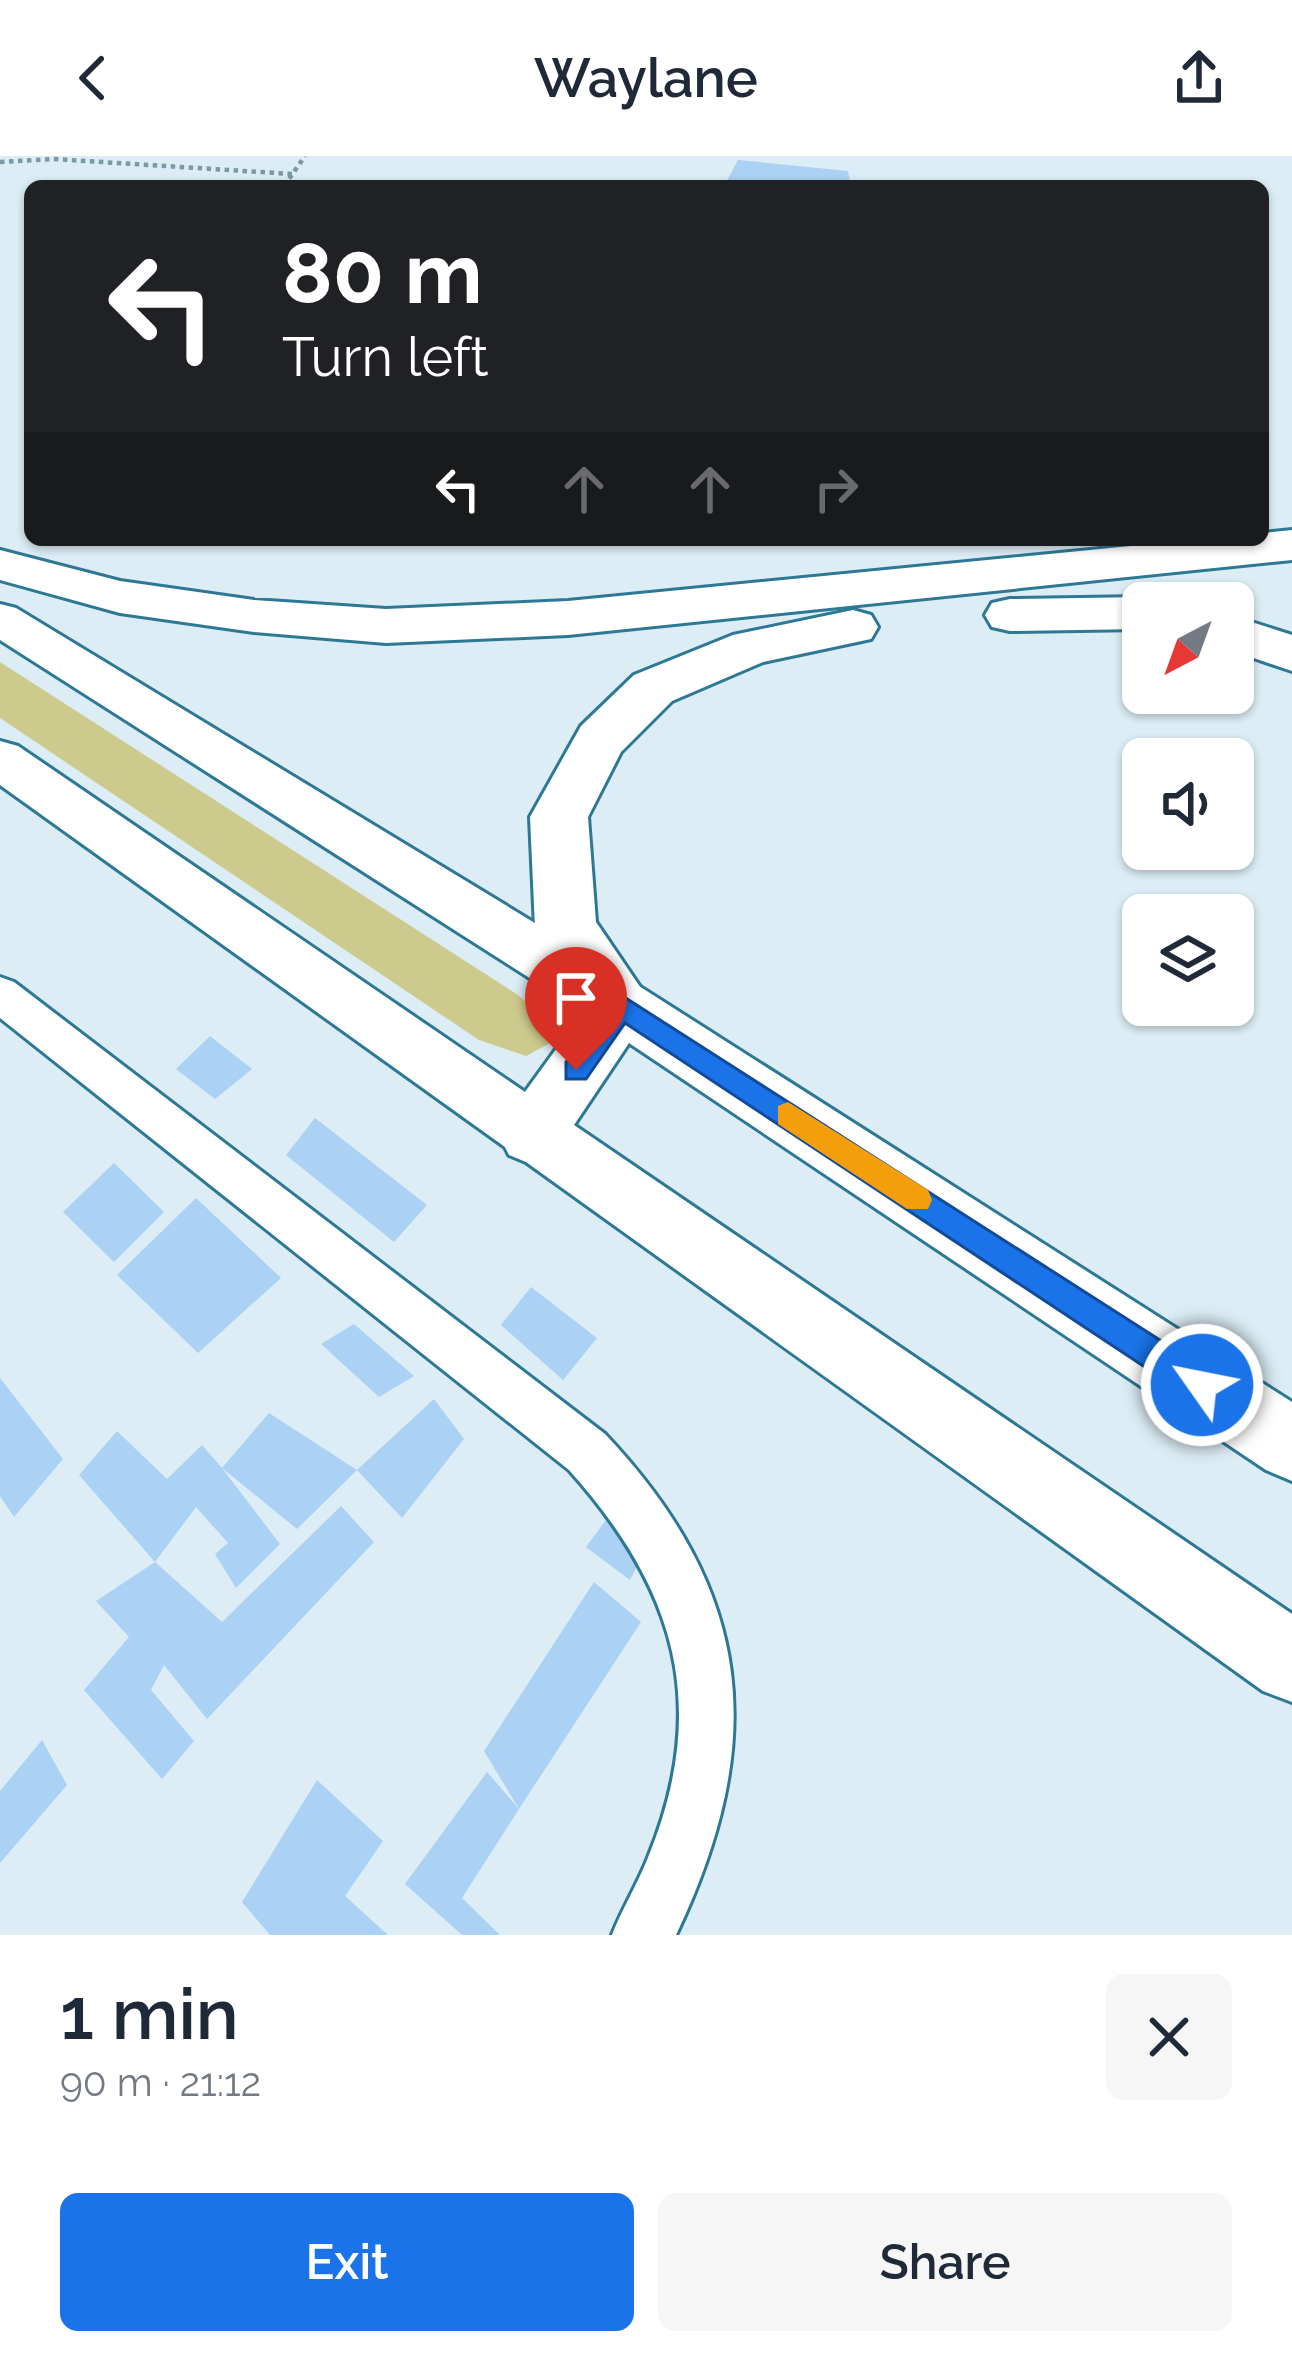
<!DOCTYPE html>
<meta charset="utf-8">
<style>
:root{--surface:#fff;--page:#f6f6f7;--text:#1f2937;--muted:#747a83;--accent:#1a73e8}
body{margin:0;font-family:Raleway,sans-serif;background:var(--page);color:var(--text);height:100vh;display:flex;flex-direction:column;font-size:45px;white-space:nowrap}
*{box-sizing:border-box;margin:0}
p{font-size:39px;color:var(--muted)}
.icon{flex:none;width:66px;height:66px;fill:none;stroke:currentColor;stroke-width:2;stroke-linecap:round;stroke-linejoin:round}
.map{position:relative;height:1779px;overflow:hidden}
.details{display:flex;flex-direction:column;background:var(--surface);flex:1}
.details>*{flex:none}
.hud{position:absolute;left:24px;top:24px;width:1245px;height:366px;border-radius:18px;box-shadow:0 3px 9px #0004;background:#202124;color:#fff;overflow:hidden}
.needle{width:78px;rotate:221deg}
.buttons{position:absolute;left:1122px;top:426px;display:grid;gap:24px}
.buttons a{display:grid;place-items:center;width:132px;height:132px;border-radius:18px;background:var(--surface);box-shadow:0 3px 9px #0004;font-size:60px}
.pin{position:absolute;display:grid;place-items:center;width:102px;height:102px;color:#fff;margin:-123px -51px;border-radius:50% 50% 50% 0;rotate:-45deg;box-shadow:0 0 12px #0007}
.pin .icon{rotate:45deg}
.me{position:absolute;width:132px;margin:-66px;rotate:303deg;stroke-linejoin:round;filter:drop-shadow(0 0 9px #0008)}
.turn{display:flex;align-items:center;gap:42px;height:252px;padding:0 60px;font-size:54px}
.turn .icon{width:156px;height:156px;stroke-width:2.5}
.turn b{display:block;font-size:84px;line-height:102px}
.lanes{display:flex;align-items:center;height:114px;padding:0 60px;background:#0003;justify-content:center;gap:60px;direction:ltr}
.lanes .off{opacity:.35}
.round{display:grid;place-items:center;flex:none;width:126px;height:126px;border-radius:18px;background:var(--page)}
.overview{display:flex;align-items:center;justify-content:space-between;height:204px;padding:0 60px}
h1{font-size:72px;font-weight:600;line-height:90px}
.cta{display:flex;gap:24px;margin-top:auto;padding:24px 60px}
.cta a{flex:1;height:138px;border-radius:18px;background:var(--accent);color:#fff;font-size:48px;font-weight:600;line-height:138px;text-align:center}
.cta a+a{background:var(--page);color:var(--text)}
header{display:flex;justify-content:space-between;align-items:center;height:156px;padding:0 60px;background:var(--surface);font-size:54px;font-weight:600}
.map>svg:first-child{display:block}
.green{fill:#ccca8c}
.building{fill:#abd1f4}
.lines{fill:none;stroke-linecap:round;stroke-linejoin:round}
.minor-casing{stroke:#2d7894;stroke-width:6}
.secondary-casing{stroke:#2d7894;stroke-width:6}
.trunk-casing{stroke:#2d7894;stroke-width:6}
.path{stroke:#7b98a4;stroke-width:4.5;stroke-dasharray:4.5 4.5;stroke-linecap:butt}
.minor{fill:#fff;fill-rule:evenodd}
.secondary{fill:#fff;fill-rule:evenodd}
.trunk{fill:#fff;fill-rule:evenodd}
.route{fill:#1a73e8;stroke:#114b97;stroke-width:3}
.slow{fill:#f59e0b}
</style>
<header><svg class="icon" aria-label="back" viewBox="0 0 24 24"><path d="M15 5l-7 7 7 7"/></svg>Waylane<svg class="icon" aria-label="share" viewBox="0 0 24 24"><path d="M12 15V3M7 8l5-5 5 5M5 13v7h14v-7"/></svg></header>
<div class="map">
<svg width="1292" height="1779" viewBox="0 0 1292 1779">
<rect width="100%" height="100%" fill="#dcedf5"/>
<polygon class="green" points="0,506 518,839 552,869 554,885 526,900 479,884 0,562"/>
<g class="building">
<polygon points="738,4 848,15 851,30 724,30"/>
<polygon points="210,880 252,913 215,943 176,913"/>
<polygon points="315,962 427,1049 394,1086 286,999"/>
<polygon points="114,1007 164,1056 114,1106 63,1056"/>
<polygon points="196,1042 281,1122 198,1197 117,1119"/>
<polygon points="531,1131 597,1182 563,1224 501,1169"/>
<polygon points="354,1168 414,1220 379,1241 321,1188"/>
<polygon points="0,1222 63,1303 14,1361 0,1340"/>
<polygon points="434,1243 464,1283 402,1362 357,1314"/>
<polygon points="269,1257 357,1314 297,1373 222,1312 280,1388 236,1432 215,1398 228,1387 196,1351 155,1406 79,1319 117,1275 167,1323 202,1289 222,1312"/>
<polygon points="618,1348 652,1381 630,1424 586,1391"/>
<polygon points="341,1350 374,1386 207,1563 164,1509 151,1534 194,1585 162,1623 84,1534 129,1481 96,1445 155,1406 222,1466"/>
<polygon points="594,1426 641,1466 519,1653 484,1595"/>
<polygon points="42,1584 67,1629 0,1707 0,1635"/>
<polygon points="487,1616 519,1653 462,1742 500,1779 462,1779 405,1728"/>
<polygon points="317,1624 383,1685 345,1740 388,1779 270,1779 242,1746"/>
</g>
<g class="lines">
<defs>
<path id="minor" d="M0,821l14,5 591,452c149,158 163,307 71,501h-64c10,-26 25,-50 35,-75 64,-154 29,-271 -78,-390l-569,-452z"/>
<polygon id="secondary" points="0,448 16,452 642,832 1292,1246 1292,1325 1266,1314 629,887 574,969 1292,1458 1292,1546 1263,1535 526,1006 509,999 505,991 0,629 0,585 18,590 525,936 583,856 0,484"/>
<g id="trunk">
<polygon points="1292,374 1292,404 568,479 386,487 254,476 120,457 0,424 0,394 120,425 254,444 386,453 568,445 1192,384 1263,384 1263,377"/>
<polygon points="1143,441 1162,447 1143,447 1143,473 1010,475 992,471 985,459 992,447 1010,443"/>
<polygon points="853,454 871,459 878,471 871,483 763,506 672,545 621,596 588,661 596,766 653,850 644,869 621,877 598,869 544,790 535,772 530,661 581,570 634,519 733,479"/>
<polygon points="1233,460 1292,479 1292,515 1233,495"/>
</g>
</defs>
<use href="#minor" class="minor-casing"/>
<use href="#secondary" class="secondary-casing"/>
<use href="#trunk" class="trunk-casing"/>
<g class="path">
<polyline points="0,6 54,3 292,18"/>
<polyline points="284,30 305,0"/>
</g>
<use href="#minor" class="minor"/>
<use href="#secondary" class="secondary"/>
<use href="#trunk" class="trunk"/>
</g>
<polygon class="route" points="621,839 1213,1218 1218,1229 1213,1241 1202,1246 1190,1241 625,867 586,923 566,923 566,906 612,842"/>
<polygon class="slow" points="788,946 928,1034 932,1044 928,1053 907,1053 778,968 778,950"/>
</svg>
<div class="buttons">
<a><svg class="needle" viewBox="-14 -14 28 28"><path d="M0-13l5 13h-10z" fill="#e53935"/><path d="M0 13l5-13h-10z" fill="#747a83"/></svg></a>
<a><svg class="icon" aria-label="sound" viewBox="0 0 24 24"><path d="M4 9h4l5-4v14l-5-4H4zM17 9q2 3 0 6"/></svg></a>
<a><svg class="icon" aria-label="layers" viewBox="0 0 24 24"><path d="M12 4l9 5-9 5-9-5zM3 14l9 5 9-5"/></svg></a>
</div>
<div class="pin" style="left:576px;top:914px;background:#d93025"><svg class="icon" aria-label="arrive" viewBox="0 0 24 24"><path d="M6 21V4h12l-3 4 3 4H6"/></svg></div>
<svg class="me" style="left:1202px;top:1229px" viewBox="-20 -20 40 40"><circle r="17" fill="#1a73e8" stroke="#fff" stroke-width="3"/><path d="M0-11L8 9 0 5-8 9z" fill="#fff"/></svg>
<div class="hud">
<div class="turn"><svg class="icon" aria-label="left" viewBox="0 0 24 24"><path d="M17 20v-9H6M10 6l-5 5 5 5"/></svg><div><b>80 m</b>Turn left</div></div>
<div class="lanes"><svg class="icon" aria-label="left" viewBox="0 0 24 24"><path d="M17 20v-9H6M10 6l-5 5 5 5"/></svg><svg class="icon off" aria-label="ahead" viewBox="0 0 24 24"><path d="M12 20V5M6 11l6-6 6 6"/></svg><svg class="icon off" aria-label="ahead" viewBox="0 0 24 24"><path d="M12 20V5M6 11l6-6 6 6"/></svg><svg class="icon off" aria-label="right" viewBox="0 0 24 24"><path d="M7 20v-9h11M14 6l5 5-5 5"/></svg></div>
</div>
</div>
<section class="details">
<div class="overview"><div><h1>1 min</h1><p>90 m · 21:12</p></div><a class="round"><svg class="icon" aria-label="close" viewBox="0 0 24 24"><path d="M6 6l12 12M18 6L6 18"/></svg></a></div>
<div class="cta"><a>Exit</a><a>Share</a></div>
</section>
